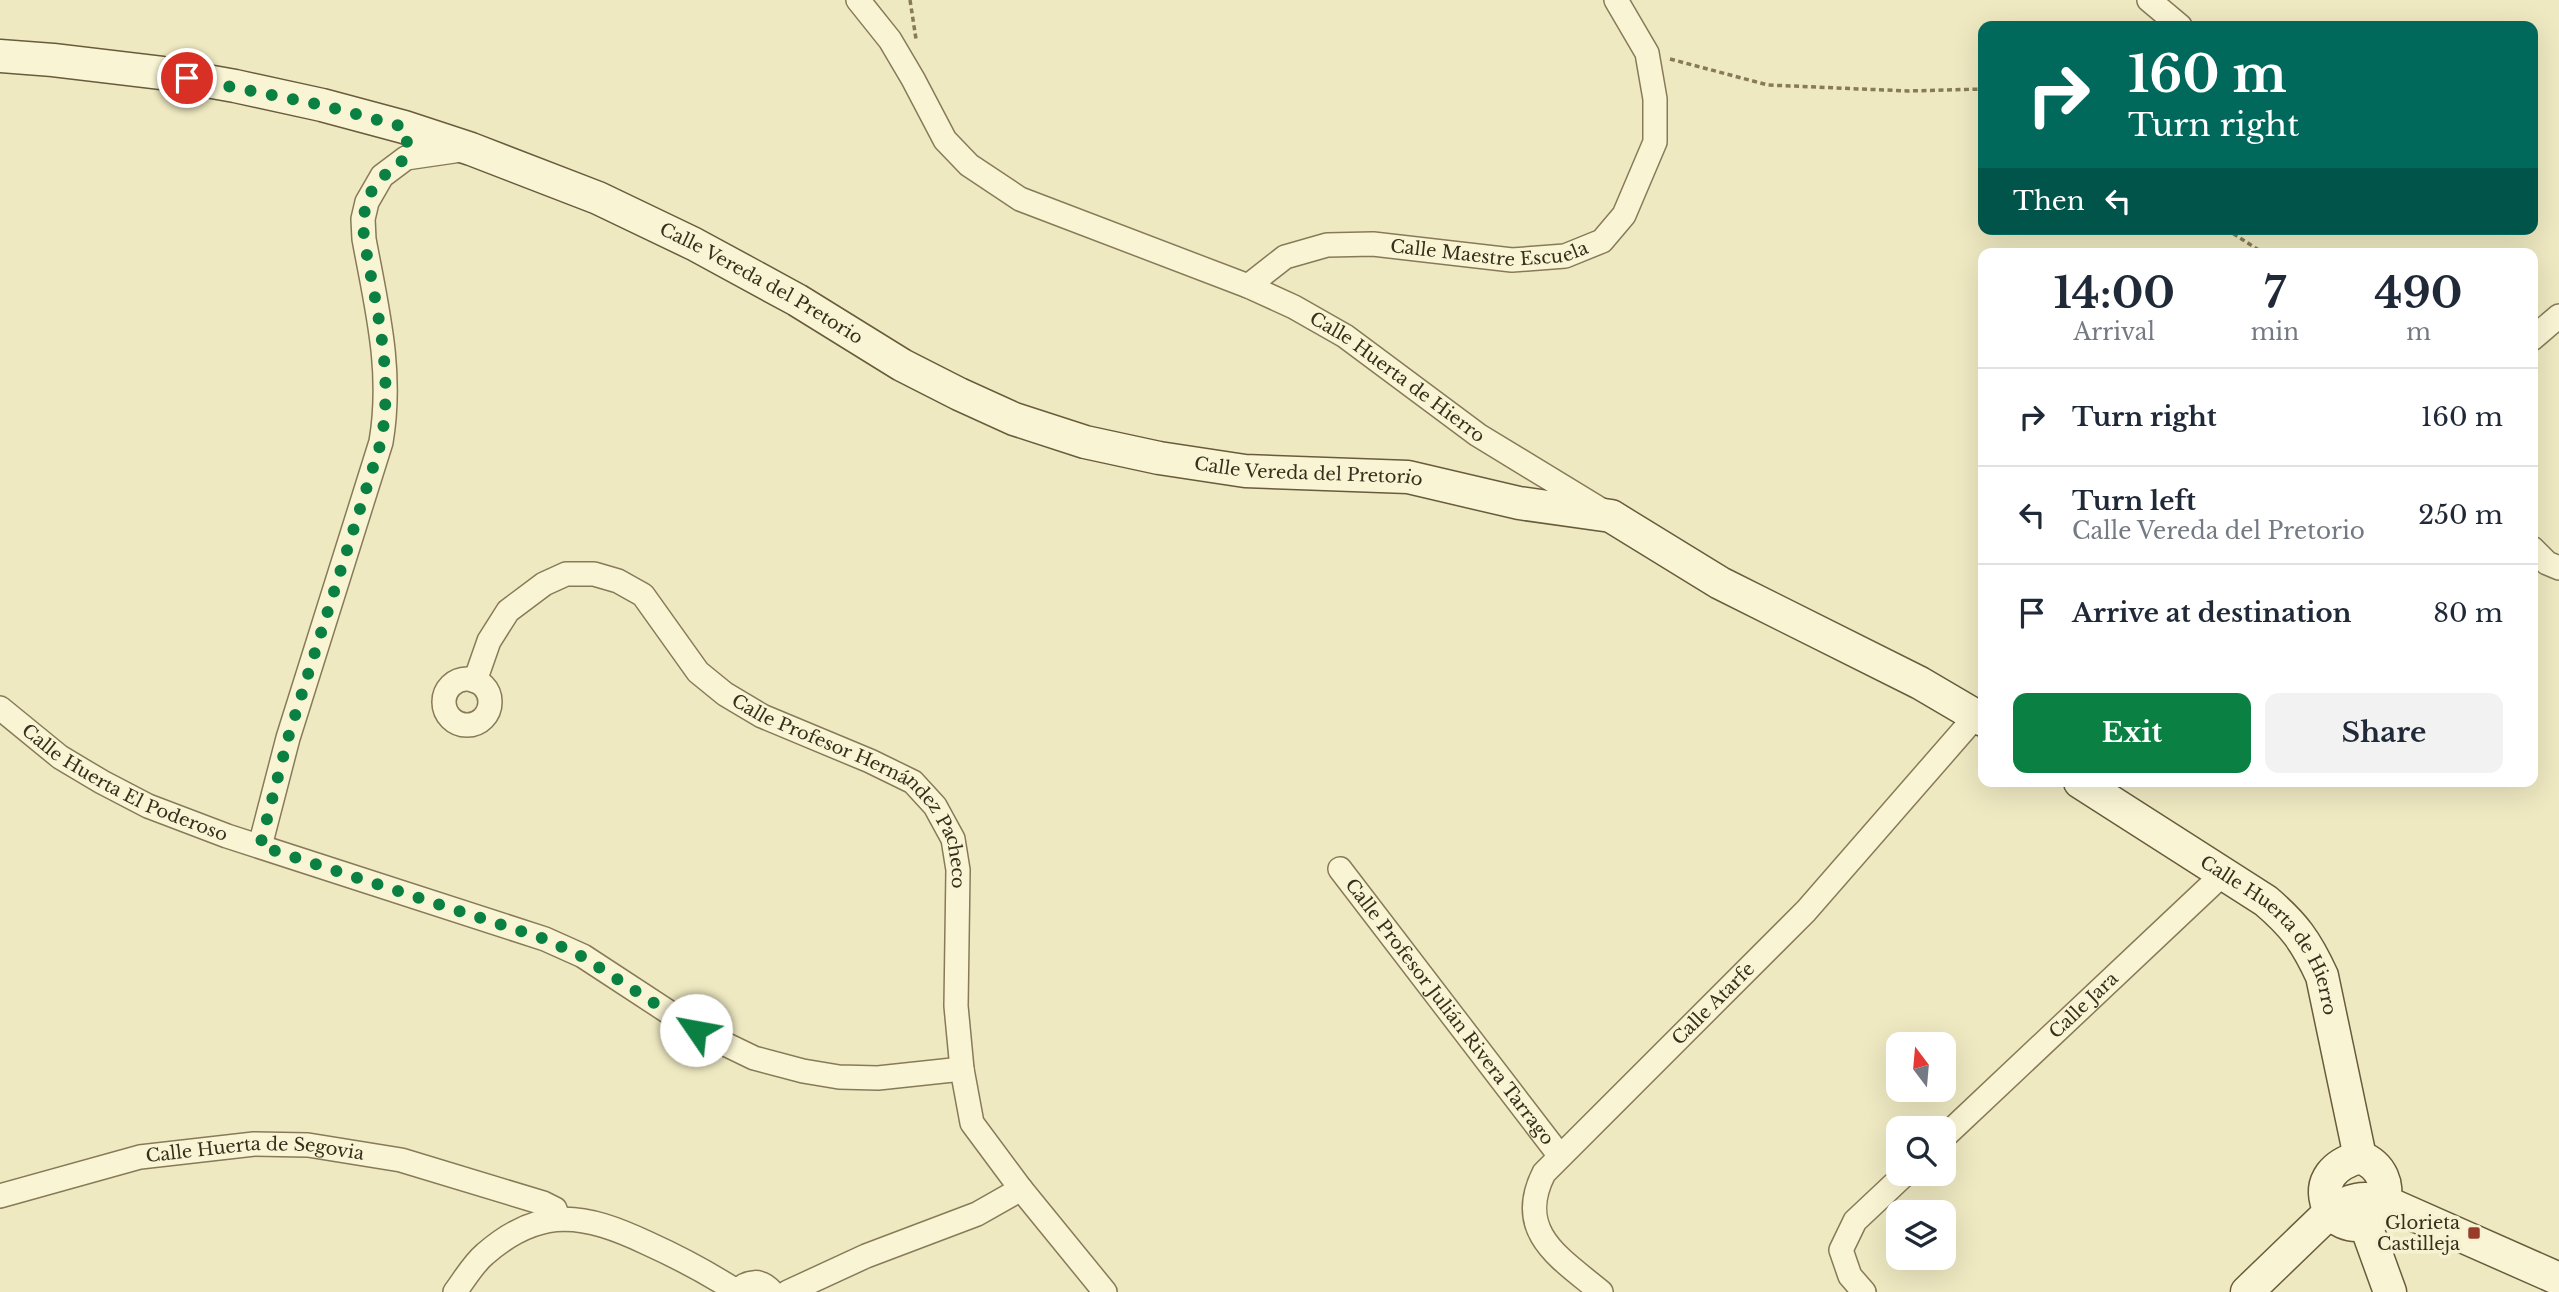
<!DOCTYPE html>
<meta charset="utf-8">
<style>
:root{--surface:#fff;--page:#f2f2f3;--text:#1f2937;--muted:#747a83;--line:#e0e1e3;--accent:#0b8043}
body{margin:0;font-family:"Libre Baskerville",serif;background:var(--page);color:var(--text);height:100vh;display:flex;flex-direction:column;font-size:26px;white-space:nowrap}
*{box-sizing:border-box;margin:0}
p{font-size:23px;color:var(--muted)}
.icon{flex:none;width:38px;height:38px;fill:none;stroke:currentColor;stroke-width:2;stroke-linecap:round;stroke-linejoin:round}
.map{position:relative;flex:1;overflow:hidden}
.drawer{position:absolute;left:1978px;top:248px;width:560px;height:539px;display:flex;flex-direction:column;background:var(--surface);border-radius:14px;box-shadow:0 7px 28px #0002}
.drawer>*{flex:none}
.banner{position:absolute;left:1978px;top:21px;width:560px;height:214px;border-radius:14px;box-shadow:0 7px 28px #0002;background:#00695c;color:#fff;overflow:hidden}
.needle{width:46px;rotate:344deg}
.controls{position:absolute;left:1886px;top:1032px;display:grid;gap:14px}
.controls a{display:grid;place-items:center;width:70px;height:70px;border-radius:14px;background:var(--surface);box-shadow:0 7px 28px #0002;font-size:35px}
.pin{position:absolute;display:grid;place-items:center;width:60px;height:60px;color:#fff;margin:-30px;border:4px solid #fff;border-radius:50%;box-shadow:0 2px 7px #0007}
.me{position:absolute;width:77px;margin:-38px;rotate:303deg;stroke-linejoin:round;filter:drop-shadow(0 0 5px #0008)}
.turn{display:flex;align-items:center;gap:24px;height:147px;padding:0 35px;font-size:32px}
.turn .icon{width:91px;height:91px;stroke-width:2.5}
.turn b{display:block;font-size:49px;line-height:60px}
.then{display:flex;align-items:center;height:66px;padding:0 35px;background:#0003;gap:14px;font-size:26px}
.eta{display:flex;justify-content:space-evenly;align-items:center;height:119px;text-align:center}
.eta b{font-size:42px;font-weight:800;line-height:49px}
.primary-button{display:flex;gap:14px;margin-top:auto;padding:14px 35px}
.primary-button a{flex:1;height:80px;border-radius:14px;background:var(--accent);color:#fff;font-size:28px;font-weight:800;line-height:80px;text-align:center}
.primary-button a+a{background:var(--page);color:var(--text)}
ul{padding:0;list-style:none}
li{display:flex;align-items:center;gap:21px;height:98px;padding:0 35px;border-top:2px solid var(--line)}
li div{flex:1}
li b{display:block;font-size:26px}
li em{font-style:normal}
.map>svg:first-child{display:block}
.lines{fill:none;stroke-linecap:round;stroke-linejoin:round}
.street-casing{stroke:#887a59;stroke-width:26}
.secondary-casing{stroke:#695b3c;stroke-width:35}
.path{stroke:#887a59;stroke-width:3.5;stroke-dasharray:5 3.5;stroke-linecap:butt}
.street{stroke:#f9f5d4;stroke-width:23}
.secondary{stroke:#f9f5d4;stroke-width:32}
.route{stroke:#0b8043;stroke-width:12;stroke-dasharray:0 21.6}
.poi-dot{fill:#973c28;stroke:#f6f2d1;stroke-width:2.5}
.labels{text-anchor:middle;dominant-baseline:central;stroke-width:7;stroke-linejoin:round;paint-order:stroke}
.street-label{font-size:18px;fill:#372f1d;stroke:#f6f2d1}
.poi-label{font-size:18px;fill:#372f1d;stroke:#f6f2d1;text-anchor:end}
</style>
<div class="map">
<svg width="2559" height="1292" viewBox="0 0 2559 1292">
<rect width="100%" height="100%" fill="#eee9c1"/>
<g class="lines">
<defs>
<g id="street">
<path id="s1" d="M858,0l32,40 23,39 32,61 24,25 51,34 228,87 46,21 51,29 133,99 125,76"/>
<polyline points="2149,0 2180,26"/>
<path id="s2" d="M1248,286l37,-29 42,-12 46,-1 139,16 53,-4 37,-15 22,-26 31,-73v-43l-8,-46 -31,-53"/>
<polyline points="2532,339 2559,316"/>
<polyline points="2532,548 2547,563 2559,568"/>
<circle cx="467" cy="702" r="23"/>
<path id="s3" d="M475,681l14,-40 19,-30 36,-27 22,-10h28l24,7 25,14 55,77 27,22 37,22 108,45 43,21 22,24 18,33 5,31 -2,136 6,63 10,54 49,66 84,103"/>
<path id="s4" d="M0,708l60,49 42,25 46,24 79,30 318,103 38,17 113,74 58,28 49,13 36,6 39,1 84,-9"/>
<path d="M260,846l28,-108 93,-296c12,-71 -4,-133 -17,-203l-1,-20 4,-17 15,-26 24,-18 55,-8"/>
<path id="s5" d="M1340,869l220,287"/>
<path id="s6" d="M1944,1137l279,-263"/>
<path id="s7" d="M0,1196l140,-39 114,-13 54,1 93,15 142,43 12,6 3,9"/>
<path d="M455,1292c9,-12 18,-28 30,-38 56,-49 100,-40 162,-11 31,14 61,30 89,48"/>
<path d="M736,1292c12,-12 25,-13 36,0"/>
<polyline points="788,1292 866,1256 977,1214 1021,1189"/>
<path id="s8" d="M1601,1292c-41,-34 -87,-60 -57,-119l262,-262 170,-195"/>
<polyline points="1864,1292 1850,1276 1841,1250 1855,1221 1905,1174"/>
</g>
<g id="secondary">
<path id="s9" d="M0,56l53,4 109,13 73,13 87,19 82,22 67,22 127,49 96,46 103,56 105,65 57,29 55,25 71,23 74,16 86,13 163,6 111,26 92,13 109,67 200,100 63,37"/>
<path id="s10" d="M2080,782l186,119c28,24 40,40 56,75l38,181"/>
<path d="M2360,1157c45,17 24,82 -17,65 -7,-3 -12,-8 -15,-15 -10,-27 7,-43 32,-50z"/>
<polyline points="2365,1223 2390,1292"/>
<path d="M2247,1292l83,-80c19,-13 33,-16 55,-10l174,77"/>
</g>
</defs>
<use href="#street" class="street-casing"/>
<use href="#secondary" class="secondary-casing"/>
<g class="path">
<polyline points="910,0 916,39"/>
<polyline points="1670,59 1768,85 1908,91 1983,89"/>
<polyline points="2226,229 2265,254"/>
</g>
<use href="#street" class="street"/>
<use href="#secondary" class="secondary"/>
</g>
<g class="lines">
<path class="route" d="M187,78l135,27 82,22 3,12 -1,19c-33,24 -45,38 -42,81 12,69 30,133 17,203l-93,296 -28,108 285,93 38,18 113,73"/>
</g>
<rect class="poi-dot" x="2467" y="1226" width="14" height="14" rx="3.5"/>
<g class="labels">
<g class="street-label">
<text stroke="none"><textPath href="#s2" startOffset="254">Calle Maestre Escuela</textPath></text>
<text stroke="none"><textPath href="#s9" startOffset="802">Calle Vereda del Pretorio</textPath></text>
<text stroke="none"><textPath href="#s1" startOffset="681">Calle Huerta de Hierro</textPath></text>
<text stroke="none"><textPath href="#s9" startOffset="1390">Calle Vereda del Pretorio</textPath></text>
<text stroke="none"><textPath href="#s4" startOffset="147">Calle Huerta El Poderoso</textPath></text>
<text stroke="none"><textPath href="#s3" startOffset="527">Calle Profesor Hernández Pacheco</textPath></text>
<text stroke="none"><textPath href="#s10" startOffset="250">Calle Huerta de Hierro</textPath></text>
<text stroke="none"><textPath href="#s8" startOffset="387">Calle Atarfe</textPath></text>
<text stroke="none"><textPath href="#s6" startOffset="192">Calle Jara</textPath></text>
<text stroke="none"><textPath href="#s5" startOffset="180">Calle Profesor Julián Rivera Tarrago</textPath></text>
<text stroke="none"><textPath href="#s7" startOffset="261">Calle Huerta de Segovia</textPath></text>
</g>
<g class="poi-label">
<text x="2460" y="1223">Glorieta<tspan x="2460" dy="21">Castilleja</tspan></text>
</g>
</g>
</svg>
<div class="controls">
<a><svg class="needle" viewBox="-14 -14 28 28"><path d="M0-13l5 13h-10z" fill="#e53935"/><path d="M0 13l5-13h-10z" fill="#747a83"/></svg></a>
<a><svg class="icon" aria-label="search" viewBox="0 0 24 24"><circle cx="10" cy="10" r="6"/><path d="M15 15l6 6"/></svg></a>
<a><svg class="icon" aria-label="layers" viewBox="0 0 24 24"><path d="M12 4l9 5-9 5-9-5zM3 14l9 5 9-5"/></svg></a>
</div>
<div class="pin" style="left:187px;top:78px;background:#d93025"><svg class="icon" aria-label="arrive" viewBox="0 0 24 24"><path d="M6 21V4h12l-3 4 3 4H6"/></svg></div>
<svg class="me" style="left:696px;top:1030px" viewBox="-20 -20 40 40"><circle r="19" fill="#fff"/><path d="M0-13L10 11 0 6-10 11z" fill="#0b8043"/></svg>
<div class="banner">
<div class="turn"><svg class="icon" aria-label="right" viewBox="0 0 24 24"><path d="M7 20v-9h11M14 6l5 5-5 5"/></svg><div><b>160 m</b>Turn right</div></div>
<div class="then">Then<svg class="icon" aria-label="left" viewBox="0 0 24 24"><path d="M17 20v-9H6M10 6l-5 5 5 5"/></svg></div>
</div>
<section class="drawer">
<div class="eta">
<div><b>14:00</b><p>Arrival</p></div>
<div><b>7</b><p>min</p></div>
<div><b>490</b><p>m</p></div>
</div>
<ul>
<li><svg class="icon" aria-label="right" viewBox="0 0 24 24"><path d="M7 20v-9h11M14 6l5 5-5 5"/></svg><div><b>Turn right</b></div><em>160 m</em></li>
<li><svg class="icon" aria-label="left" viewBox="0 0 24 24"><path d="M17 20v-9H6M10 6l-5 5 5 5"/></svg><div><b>Turn left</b><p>Calle Vereda del Pretorio</p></div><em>250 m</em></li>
<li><svg class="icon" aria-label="arrive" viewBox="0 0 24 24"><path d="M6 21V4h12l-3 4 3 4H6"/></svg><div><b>Arrive at destination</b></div><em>80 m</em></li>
</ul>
<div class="primary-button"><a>Exit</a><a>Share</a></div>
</section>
</div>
